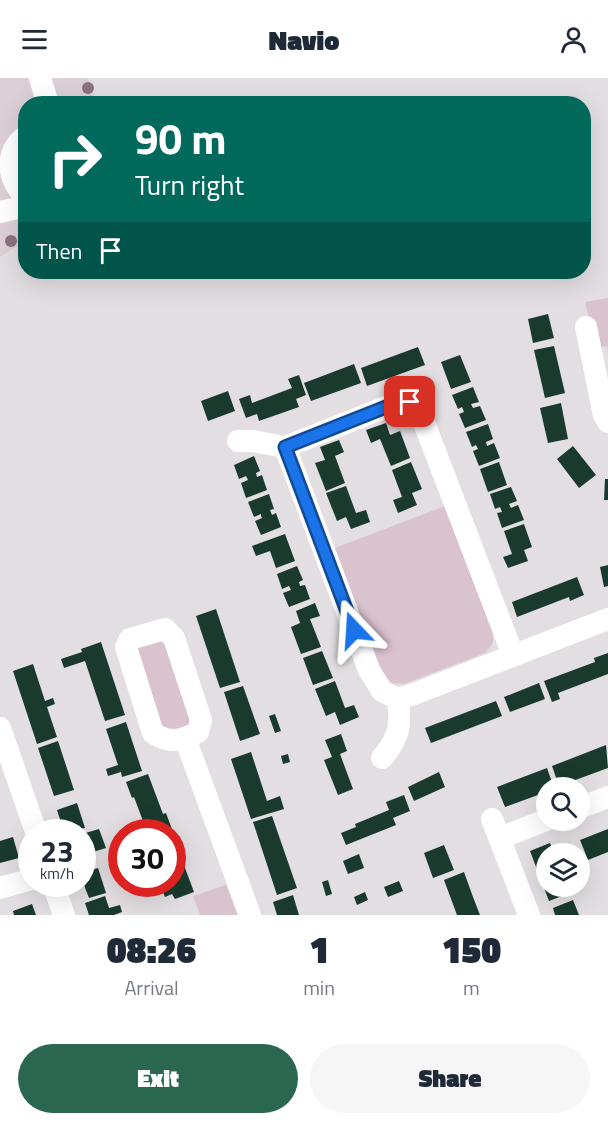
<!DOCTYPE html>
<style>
:root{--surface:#fff;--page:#f6f6f7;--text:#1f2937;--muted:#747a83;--accent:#2b6650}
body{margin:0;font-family:"Titillium Web",sans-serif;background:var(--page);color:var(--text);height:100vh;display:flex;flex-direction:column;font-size:22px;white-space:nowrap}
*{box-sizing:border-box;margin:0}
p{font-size:20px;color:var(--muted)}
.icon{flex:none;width:33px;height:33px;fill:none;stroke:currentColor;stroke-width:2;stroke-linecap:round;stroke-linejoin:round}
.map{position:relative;height:837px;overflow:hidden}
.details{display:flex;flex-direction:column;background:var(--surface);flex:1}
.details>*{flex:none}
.banner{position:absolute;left:18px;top:18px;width:573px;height:183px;border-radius:24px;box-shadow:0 6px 24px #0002;background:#00695c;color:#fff;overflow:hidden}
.fabs{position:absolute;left:536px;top:699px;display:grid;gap:12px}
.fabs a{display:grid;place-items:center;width:54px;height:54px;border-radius:50%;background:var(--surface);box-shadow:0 6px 24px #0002;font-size:30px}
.speed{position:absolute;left:18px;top:741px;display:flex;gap:12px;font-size:30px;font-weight:700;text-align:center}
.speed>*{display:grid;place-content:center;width:78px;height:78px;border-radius:50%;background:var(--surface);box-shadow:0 6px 24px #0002;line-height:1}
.speed small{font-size:15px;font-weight:400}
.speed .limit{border:9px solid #d22;background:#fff;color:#111}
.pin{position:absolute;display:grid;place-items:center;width:51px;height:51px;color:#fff;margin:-26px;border-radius:12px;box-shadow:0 3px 9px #0006}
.me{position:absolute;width:66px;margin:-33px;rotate:340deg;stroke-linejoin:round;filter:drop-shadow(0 0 4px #0008)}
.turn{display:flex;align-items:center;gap:21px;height:126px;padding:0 18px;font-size:27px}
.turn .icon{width:78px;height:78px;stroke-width:2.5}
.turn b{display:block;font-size:42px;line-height:51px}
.then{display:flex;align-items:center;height:57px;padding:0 18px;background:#0003;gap:12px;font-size:22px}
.eta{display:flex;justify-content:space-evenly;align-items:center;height:102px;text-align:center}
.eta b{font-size:36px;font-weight:800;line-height:42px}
.action{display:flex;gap:12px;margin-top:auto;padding:12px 18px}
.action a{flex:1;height:69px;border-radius:36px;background:var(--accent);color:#fff;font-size:24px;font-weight:800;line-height:69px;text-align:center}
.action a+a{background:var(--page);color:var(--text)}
header{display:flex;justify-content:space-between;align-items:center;height:78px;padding:0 18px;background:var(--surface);font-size:27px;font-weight:800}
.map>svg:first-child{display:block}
.built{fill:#dcd0d6}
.green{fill:#dac2ce}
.building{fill:#1a3a2e}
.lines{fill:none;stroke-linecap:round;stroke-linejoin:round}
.minor{stroke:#fff;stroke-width:22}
.tree{fill:#8c7282}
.route-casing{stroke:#114b97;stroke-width:15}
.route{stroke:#1a73e8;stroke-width:10}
</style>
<header><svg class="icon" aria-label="menu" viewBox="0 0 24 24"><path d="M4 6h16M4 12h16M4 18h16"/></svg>Navio<svg class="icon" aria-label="person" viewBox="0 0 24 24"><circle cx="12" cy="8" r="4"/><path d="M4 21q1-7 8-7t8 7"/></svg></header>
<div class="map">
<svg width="608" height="837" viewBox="0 0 608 837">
<rect width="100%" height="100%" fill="#e3dee1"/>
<polygon class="built" points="0,0 88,0 96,25 26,26 25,163 0,179"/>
<g class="green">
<polygon points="608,220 608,274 607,268 596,270 585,224"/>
<polygon points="445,428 493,553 493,565 485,575 404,606 392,605 383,597 335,470"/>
<polygon points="169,562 192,647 164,655 136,565"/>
<polygon points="226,807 237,837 200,837 193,818"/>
</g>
<g class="building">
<polygon points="548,236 554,260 533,265 528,241"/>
<polygon points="554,268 565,315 545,320 534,272"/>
<polygon points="418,269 425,287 367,308 361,290"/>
<polygon points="460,277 471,304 451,311 441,284"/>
<polygon points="354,286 361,305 311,323 304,305"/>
<polygon points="299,297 306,317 296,321 299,329 259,343 257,336 246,340 239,321 250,317 252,325 292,310 288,301"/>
<polygon points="473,309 479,324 471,326 473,330 480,328 486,342 465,350 459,336 464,334 462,329 458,331 452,317"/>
<polygon points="228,313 235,333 208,343 201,323"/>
<polygon points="561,325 568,361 548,365 540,330"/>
<polygon points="386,345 390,357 400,353 410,380 391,388 380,361 371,365 366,352"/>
<polygon points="488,346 493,361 486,364 487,368 494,365 500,380 479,388 473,373 478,371 476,367 472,369 466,354"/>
<polygon points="339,362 344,374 335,378 345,405 326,413 315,385 325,382 320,369"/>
<polygon points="573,368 596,397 579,410 557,381"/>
<polygon points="254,378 260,393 256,395 257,399 262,397 267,412 246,420 241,405 248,402 246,398 239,401 234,387"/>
<polygon points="411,384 422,411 412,415 417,427 398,435 393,422 402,419 392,392"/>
<polygon points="499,384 507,407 488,414 480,391"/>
<polygon points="605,401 608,401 608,422 604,422"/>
<polygon points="346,408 356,435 366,432 370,444 351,451 346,439 337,443 326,415"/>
<polygon points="511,409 517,423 509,426 511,430 518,427 524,442 502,450 497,435 502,434 500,429 495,431 490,416"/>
<polygon points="269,416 274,431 270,432 272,437 276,435 281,449 261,457 255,443 262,440 261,438 261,436 254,439 248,424"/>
<polygon points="524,446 532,469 524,472 528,483 508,490 503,479 512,476 504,453"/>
<polygon points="285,456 295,483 276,490 270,473 256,478 252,468"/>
<polygon points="608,487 608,508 604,509 600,489"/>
<polygon points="297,488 303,502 299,504 300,508 305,507 310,521 289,529 283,515 291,512 289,508 282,511 277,496"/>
<polygon points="577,499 584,517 570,523 569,519 517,539 512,524"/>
<polygon points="315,525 320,538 310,541 321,569 301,576 291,549 300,545 296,533"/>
<polygon points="216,531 240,604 220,610 196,538"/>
<polygon points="101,564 125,637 105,643 85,583 64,590 61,581 82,574 81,571"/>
<polygon points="322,573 333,600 313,607 303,580"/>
<polygon points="608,575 608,596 558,615 560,621 552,624 544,603 595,584 594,580"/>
<polygon points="33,586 45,623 53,620 55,626 47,629 57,659 37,666 13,593"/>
<polygon points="335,603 345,630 354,627 359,639 340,647 335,634 326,638 315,611"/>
<polygon points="539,605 545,621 510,634 504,619"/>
<polygon points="243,608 260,656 240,663 224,614"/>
<polygon points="496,623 502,638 431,665 425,650"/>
<polygon points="275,636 281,653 275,655 269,638"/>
<polygon points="126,644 142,693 122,699 121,694 108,698 106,691 118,687 106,651"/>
<polygon points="341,656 347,673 340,676 353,711 338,717 324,682 332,679 325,662"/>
<polygon points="58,663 74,712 54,718 38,670"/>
<polygon points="606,667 608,690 559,708 552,688"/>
<polygon points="251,674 267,723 280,718 284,731 251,741 231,681"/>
<polygon points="288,676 290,684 283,686 281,678"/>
<polygon points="547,690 554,710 546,710 546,714 505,729 497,709"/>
<polygon points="439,694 445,709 414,723 408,709"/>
<polygon points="148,696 163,736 166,735 173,754 151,754 146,742 143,743 134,719 132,720 126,704"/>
<polygon points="404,717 410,733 393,740 396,747 346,767 341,755 356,749 355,746 389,732 386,724"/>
<polygon points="77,725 85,750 64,754 57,732"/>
<polygon points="272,738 297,810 277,817 253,744"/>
<polygon points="99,751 106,770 93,774 94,779 82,783 82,756"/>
<polygon points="608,751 608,774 588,782 580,762"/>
<polygon points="13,759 19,780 0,785 0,763"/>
<polygon points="550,765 554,776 546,776 546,808 567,808 570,815 549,823 530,773"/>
<polygon points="176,766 194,814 175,821 172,816 165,819 162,812 170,809 169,806 172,806 172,767"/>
<polygon points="444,767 454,792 433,800 424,775"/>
<polygon points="359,776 364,790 348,796 343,783"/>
<polygon points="98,790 106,815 89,820 82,802 82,795"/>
<polygon points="464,794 473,819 480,837 457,837 444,802"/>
<polygon points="328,802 332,816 326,818 322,804"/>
<polygon points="399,803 403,813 388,819 384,809"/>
<polygon points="365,814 368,822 357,827 354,819"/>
<polygon points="293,817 299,837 277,837 273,824"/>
<polygon points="105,818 109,830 120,827 122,834 114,837 89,837 85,825"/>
<polygon points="573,822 579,837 555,837 553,830"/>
<polygon points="32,826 36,837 14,837 13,833"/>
</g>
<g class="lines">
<g class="minor">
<polyline points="40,0 48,26"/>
<path d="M26,58c-22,16 -19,44 0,61"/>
<polyline points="0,134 26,128"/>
<polyline points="586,249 604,337 608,344"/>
<polyline points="238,363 253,363 285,369 396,325 409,324 418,329 513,577"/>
<polyline points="285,369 369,592 382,613 398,621 414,616 608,541"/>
<path d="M165,551l9,9 27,82 -3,12c-17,9 -28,12 -45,1l-27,-86 4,-8z"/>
<polyline points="0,650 36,754"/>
<polyline points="185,660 250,837"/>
<path d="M382,680c18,-21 19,-33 16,-59"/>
<polyline points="579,730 608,719"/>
<polyline points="492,741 529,837"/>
<polyline points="500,760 546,742"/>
<polyline points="53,806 64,837"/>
<polyline points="0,810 32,801"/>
</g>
</g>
<g class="tree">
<circle cx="88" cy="10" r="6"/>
<circle cx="11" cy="163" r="6"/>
</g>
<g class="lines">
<defs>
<polyline id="route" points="354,552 285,369 396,325 410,324"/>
</defs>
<use href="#route" class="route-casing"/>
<use href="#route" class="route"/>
</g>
</svg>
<div class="fabs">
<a><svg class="icon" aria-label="search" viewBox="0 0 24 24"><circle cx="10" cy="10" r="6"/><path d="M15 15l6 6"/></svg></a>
<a><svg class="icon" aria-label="layers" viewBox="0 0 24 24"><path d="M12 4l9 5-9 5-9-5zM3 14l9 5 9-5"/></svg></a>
</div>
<div class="speed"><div>23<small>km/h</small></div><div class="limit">30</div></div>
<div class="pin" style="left:410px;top:324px;background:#d93025"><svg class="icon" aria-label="arrive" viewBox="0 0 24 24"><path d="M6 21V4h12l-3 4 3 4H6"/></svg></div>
<svg class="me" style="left:354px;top:552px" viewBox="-20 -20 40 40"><path d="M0-17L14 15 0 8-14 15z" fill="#1a73e8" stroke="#fff" stroke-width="4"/></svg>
<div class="banner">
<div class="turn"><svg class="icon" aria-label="right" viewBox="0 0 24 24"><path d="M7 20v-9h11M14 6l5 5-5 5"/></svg><div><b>90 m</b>Turn right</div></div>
<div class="then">Then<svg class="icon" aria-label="arrive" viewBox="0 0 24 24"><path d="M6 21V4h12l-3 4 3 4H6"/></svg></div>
</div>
</div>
<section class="details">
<div class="eta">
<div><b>08:26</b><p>Arrival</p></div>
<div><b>1</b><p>min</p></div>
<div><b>150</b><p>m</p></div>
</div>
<div class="action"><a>Exit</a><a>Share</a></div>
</section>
